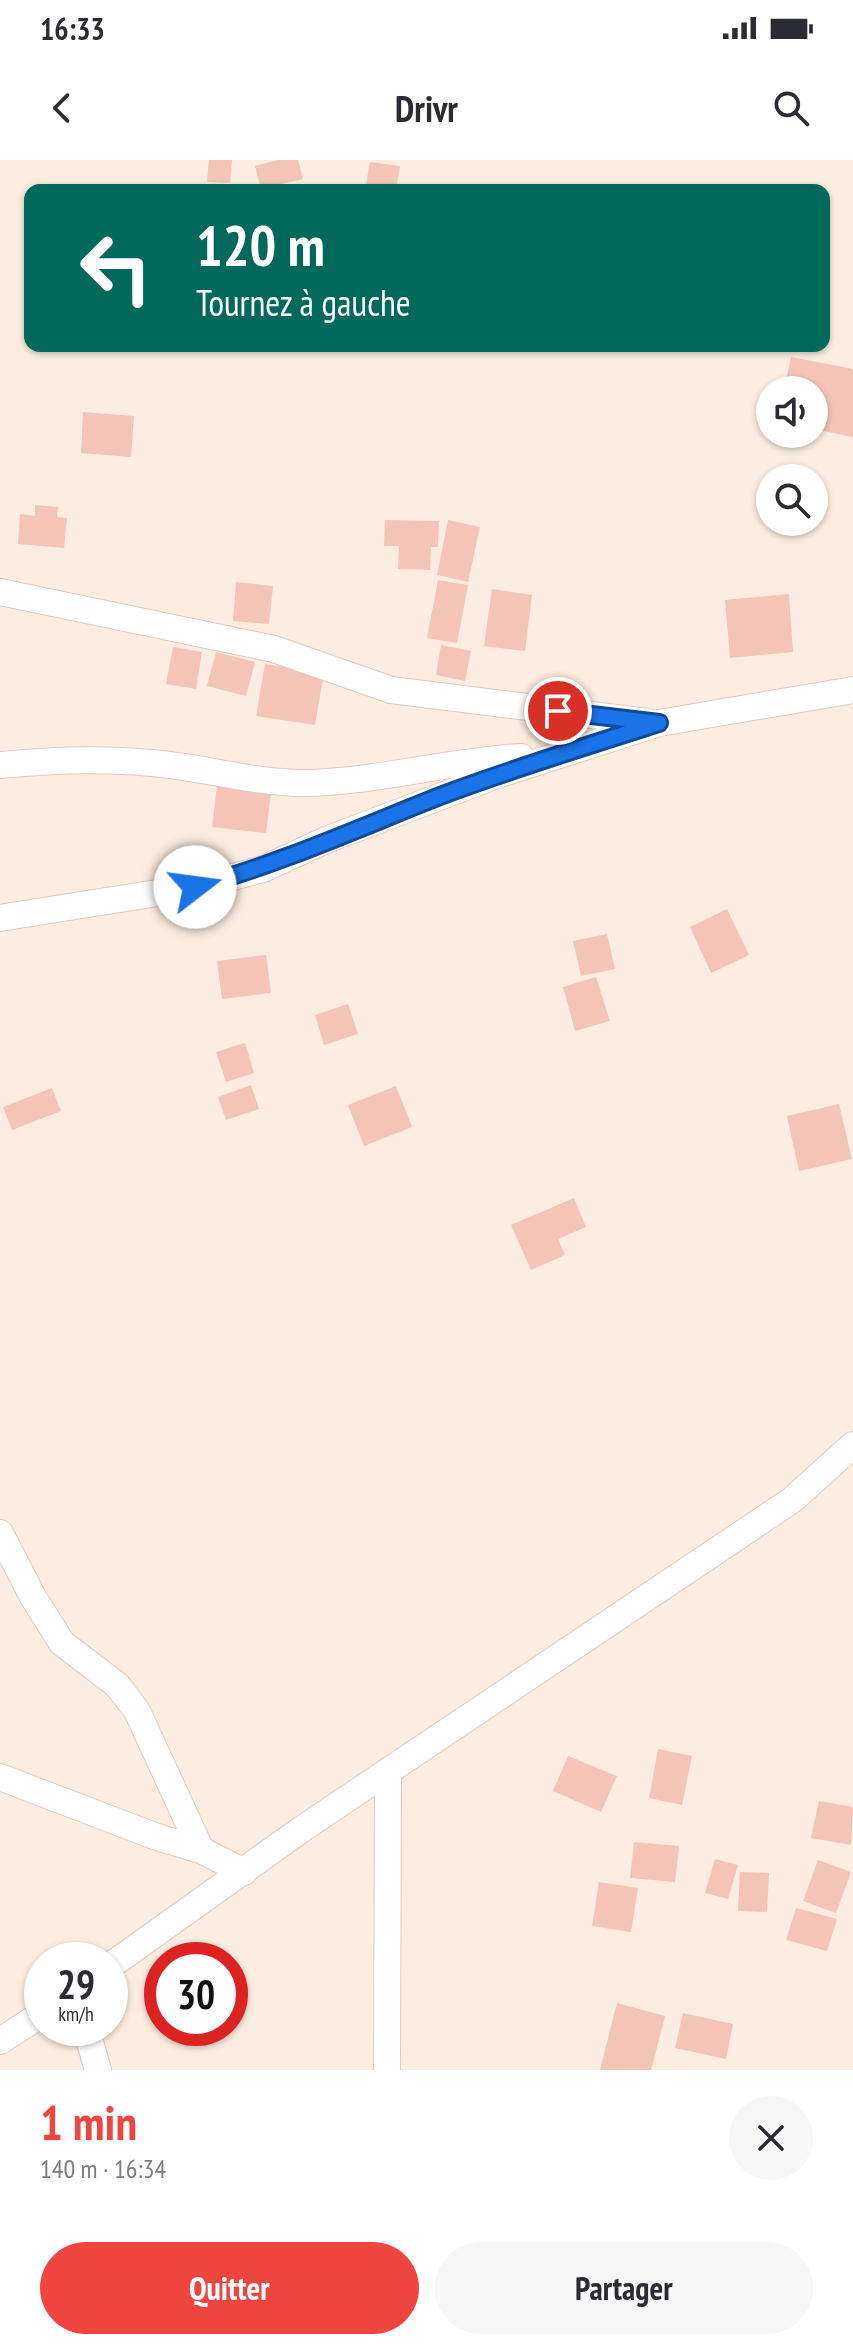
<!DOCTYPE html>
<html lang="fr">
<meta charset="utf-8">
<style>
:root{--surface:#fff;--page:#f7f7f7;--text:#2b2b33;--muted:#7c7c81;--accent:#ee463f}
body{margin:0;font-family:"PT Sans Narrow",sans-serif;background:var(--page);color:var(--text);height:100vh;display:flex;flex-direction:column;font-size:30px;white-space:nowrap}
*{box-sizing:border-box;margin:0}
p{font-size:26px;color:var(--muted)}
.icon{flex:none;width:44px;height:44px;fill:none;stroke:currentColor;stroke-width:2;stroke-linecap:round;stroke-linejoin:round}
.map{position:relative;height:1910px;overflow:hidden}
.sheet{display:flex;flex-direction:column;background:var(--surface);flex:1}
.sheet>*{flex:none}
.banner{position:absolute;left:24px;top:24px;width:806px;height:168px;border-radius:16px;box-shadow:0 2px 6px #0004;background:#00695c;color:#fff;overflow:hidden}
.controls{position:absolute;left:756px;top:216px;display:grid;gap:16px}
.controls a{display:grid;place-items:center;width:72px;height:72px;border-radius:50%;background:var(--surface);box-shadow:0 2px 6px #0004;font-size:40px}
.speed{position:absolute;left:24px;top:1782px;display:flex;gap:16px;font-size:40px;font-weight:700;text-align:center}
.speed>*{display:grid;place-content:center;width:104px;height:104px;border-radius:50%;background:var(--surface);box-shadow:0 2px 6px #0004;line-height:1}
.speed small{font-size:20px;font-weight:400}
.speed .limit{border:12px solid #d22;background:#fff;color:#111}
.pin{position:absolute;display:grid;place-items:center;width:68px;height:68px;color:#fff;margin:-34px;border:4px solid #fff;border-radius:50%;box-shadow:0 2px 8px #0007}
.me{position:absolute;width:88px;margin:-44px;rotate:75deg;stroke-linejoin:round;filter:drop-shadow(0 0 6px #0008)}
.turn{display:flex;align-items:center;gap:28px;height:168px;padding:0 40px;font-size:36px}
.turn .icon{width:104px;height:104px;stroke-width:2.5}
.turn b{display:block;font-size:56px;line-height:68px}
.round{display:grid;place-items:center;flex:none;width:84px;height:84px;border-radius:42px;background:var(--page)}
.summary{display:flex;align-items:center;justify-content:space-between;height:136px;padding:0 40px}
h1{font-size:48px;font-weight:800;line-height:60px;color:var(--accent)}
.action{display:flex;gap:16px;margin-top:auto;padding:16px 40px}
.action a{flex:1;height:92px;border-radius:48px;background:var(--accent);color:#fff;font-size:32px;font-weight:800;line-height:92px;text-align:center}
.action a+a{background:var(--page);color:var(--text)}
.status{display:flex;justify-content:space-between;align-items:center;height:56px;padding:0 40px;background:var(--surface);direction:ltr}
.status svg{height:22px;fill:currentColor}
header{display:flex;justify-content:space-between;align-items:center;height:104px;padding:0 40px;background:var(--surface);font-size:36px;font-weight:800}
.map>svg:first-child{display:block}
.building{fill:#f4c4b7}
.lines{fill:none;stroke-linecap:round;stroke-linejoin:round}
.minor-casing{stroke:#e4c9bf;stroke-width:28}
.minor{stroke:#fff;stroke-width:26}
.route-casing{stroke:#114b97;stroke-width:20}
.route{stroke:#1a73e8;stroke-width:14}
</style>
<div class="status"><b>16:33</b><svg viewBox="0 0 49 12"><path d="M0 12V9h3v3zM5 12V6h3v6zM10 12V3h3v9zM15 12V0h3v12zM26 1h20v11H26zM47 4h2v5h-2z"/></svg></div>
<header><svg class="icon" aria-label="back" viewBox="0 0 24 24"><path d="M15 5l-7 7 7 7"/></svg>Drivr<svg class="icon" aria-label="search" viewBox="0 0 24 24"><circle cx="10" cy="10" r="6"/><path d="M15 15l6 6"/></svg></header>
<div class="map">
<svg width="853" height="1910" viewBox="0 0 853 1910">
<rect width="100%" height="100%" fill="#fdede0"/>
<g class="building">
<polygon points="209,0 232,0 230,23 207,22"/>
<polygon points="278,0 298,0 303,19 261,29 255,6"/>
<polygon points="370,2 400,6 396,30 365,30"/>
<polygon points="791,197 853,209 853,277 814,269 814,230 784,230"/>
<polygon points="83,252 134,256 131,297 81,293"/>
<polygon points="35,345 58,347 57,357 67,358 64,388 18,384 20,354 35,356"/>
<polygon points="385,360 439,361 438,387 431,387 430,410 398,409 399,386 384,386"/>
<polygon points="448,360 480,367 468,422 437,415"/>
<polygon points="438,420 468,425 457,483 427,478"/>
<polygon points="236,422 273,426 269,464 233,461"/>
<polygon points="492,429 532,435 525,491 484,486"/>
<polygon points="789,434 793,492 730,498 725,440"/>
<polygon points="441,485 471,491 465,521 436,515"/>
<polygon points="173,487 202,492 196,529 166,524"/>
<polygon points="216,492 255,502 246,536 207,526"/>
<polygon points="265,504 324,513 315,565 256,556"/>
<polygon points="217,626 271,633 266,673 212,667"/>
<polygon points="727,749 749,795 711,813 690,767"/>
<polygon points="607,774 615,809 581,816 573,781"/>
<polygon points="266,795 271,833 222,839 217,801"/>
<polygon points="596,817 610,861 575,871 563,827"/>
<polygon points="348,844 358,874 324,885 315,855"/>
<polygon points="245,883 254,913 226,922 216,892"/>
<polygon points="251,925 259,949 226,960 218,937"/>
<polygon points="396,926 412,967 364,986 348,945"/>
<polygon points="52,928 61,951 12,970 3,947"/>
<polygon points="839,944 852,999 799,1011 787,956"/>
<polygon points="574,1038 586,1067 558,1079 565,1095 531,1110 511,1065"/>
<polygon points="658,1589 692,1596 682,1645 649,1638"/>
<polygon points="568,1596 617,1616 601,1652 553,1631"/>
<polygon points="819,1641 853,1647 851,1685 811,1678"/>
<polygon points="634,1682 679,1686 675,1722 630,1718"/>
<polygon points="715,1699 738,1705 728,1739 705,1733"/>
<polygon points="818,1700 851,1712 836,1753 803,1741"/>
<polygon points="740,1712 769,1713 767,1752 738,1751"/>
<polygon points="599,1722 638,1728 631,1772 592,1766"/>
<polygon points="796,1748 837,1759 827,1791 786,1780"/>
<polygon points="617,1843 665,1856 651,1910 600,1910"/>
<polygon points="683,1853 733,1864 726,1899 675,1888"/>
</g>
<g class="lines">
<defs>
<g id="minor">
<polyline points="0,432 274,489 391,530 648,562"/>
<path d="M0,605c50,-5 102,-7 152,-2 50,4 101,20 151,20 73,-1 145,-22 218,-26"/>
<polyline points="0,758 195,727 263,709 326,680 497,615 659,563 853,530"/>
<polyline points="0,1373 33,1437 62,1483 117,1525 137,1551 201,1690"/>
<polyline points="0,1617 157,1677 201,1690 244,1712"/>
<polyline points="110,1806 302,1669 792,1340 853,1285"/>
<polyline points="86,1868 98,1910"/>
<polyline points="0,1881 42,1854"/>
<polyline points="387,1910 388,1612"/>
</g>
</defs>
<use href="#minor" class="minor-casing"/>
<use href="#minor" class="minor"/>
</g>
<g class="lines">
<defs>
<path id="route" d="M195,727c84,-23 164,-59 245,-91 72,-27 146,-50 219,-73l-101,-12"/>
</defs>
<use href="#route" class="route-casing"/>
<use href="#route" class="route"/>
</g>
</svg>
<div class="controls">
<a><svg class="icon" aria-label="sound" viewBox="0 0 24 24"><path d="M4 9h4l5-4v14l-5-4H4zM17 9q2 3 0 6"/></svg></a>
<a><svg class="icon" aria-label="search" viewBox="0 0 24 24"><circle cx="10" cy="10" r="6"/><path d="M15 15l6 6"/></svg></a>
</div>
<div class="speed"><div>29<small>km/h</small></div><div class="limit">30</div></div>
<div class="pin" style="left:558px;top:551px;background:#d93025"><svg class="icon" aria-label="arrive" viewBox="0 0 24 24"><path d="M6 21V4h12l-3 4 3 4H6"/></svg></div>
<svg class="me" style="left:195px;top:727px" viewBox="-20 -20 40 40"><circle r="19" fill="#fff"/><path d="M0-13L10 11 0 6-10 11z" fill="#1a73e8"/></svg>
<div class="banner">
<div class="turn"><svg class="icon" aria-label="left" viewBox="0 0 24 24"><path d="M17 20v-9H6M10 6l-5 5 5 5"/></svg><div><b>120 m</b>Tournez à gauche</div></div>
</div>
</div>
<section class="sheet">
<div class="summary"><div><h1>1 min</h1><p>140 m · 16:34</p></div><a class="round"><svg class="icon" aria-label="close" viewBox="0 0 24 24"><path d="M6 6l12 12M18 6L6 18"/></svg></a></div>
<div class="action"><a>Quitter</a><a>Partager</a></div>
</section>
